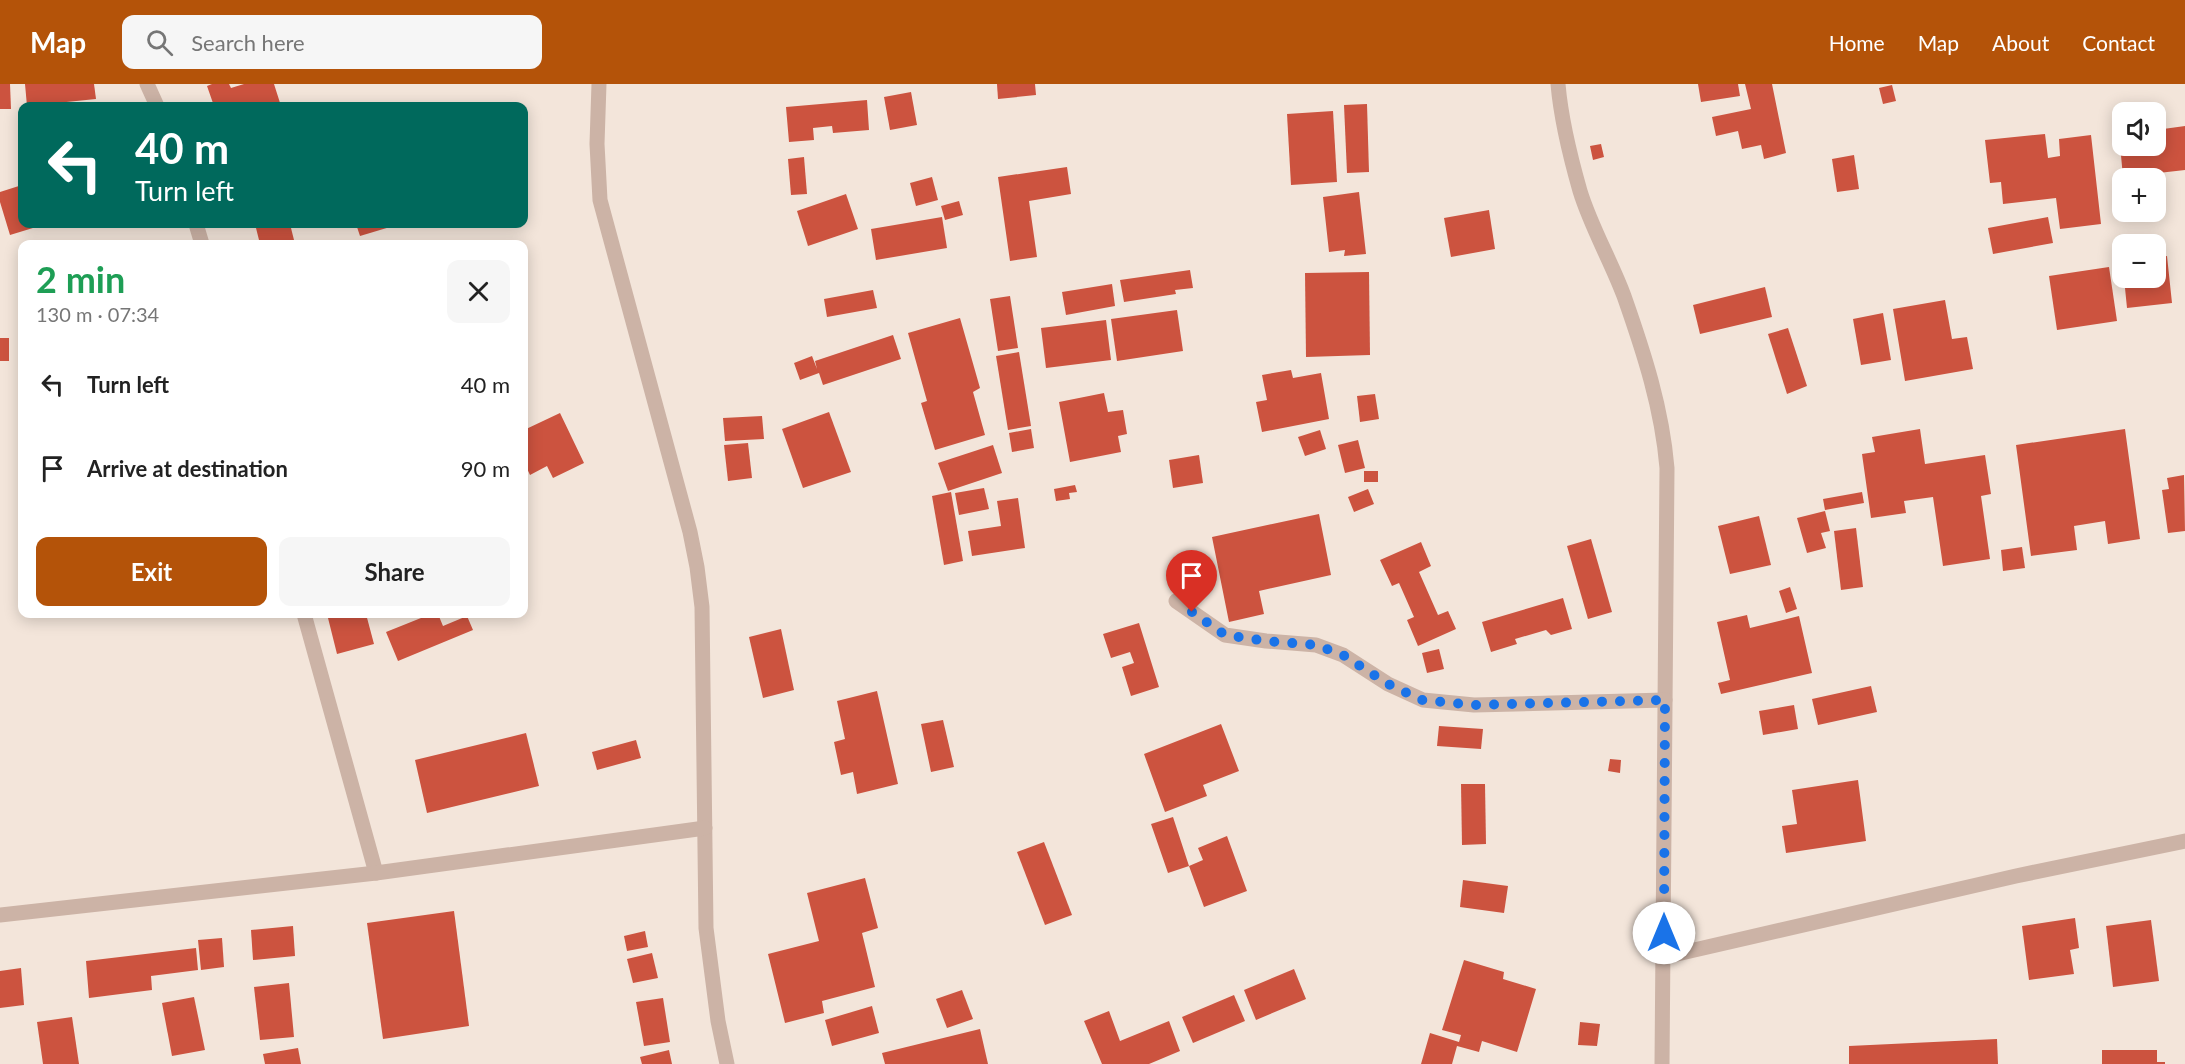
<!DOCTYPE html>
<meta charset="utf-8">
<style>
:root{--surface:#fff;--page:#f6f6f6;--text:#222;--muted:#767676;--accent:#b45309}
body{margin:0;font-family:Lato,sans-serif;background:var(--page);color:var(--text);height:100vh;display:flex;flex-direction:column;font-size:22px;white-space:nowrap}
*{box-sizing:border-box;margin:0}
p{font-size:20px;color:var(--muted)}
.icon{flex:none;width:33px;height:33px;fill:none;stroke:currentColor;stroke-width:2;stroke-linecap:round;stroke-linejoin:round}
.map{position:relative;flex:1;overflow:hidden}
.side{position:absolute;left:18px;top:156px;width:510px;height:378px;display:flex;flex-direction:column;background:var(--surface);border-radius:12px;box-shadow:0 3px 15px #0003}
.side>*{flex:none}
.top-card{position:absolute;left:18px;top:18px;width:510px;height:126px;border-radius:12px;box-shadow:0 3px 15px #0003;background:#00695c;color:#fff;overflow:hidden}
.fabs{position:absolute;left:2112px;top:18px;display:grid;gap:12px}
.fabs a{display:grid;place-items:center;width:54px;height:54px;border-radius:12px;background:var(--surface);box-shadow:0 3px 15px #0003;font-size:30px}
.pin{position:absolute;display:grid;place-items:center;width:51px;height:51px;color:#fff;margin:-62px -26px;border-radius:50% 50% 50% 0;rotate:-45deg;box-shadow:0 0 6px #0007}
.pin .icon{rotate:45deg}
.me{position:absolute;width:66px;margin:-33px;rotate:0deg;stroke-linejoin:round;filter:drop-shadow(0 0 4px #0008)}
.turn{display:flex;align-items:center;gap:21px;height:126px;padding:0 18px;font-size:27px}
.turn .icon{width:78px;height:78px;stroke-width:2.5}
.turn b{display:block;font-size:42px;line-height:51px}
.round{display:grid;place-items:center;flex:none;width:63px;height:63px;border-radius:12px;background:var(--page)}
.head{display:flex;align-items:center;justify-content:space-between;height:102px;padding:0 18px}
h1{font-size:36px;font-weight:700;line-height:45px;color:#1e9e55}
.primary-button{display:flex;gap:12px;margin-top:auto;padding:12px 18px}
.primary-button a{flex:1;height:69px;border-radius:12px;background:var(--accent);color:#fff;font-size:24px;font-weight:700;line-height:69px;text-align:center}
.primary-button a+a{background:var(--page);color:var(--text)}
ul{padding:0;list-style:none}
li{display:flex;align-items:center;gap:18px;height:84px;padding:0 18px}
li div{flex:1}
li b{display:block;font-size:22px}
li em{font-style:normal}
header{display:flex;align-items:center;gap:36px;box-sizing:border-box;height:84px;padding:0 30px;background:var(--accent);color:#fff}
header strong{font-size:28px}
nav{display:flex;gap:33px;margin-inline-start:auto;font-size:21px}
.search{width:420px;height:54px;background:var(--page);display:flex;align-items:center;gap:15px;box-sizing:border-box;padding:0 21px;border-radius:12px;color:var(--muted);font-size:22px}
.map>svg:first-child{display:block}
.building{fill:#cc533f}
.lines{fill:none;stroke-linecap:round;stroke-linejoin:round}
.minor{stroke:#ccb3a6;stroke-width:15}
.route{stroke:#1a73e8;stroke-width:10;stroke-dasharray:0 18}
</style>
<header>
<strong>Map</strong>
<div class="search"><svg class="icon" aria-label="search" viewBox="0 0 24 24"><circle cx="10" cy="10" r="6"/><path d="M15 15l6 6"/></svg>Search here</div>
<nav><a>Home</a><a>Map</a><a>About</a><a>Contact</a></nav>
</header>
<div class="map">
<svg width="2185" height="980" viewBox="0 0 2185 980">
<rect width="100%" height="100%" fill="#f3e5da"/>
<g class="building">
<polygon points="0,0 10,0 11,25 0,25"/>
<polygon points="25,0 94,0 96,15 27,22"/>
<polygon points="212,0 229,0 231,4 244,0 274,0 281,22 214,22 207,2"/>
<polygon points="997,0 1035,0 1036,11 998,15"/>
<polygon points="1698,0 1738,0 1740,12 1701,18"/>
<polygon points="1745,0 1772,0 1786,69 1764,75 1761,61 1742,65 1738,47 1716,52 1712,33 1751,25"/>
<polygon points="1892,1 1896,17 1883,20 1879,4"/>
<polygon points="911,8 917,41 890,46 884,13"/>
<polygon points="867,16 869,46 833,49 832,42 813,44 814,56 789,58 786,23"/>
<polygon points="1367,20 1369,88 1347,89 1344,21"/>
<polygon points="1333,27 1337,98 1291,101 1287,30"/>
<polygon points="2118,39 2122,39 2122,62 2156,62 2156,46 2185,42 2185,86 2123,93"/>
<polygon points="2045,50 2048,74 2060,72 2059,55 2091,51 2101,140 2060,145 2056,114 2003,120 2001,98 1990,99 1985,56"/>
<polygon points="1601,60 1604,73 1593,76 1590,62"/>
<polygon points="1854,71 1859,105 1837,108 1832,75"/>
<polygon points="804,73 807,110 791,111 788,75"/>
<polygon points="1067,83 1071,110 1029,117 1037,173 1010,177 998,93"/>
<polygon points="932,93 938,116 916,122 910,99"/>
<polygon points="22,101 22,140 46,140 10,151 0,118 0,108"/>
<polygon points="1359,108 1366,170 1344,172 1345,166 1329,168 1323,113"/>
<polygon points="846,110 858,145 808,162 797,127"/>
<polygon points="959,117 963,131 945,136 941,122"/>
<polygon points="1489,126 1495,165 1451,173 1444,134"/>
<polygon points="942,133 947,164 876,176 871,145"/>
<polygon points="2048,133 2053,159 1993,170 1988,144"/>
<polygon points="255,140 290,140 295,160 260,160"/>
<polygon points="356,140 400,140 360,152"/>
<polygon points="2140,151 2141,160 2127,160 2126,153"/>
<polygon points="2167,172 2172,219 2127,224 2124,194 2156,194 2156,173"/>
<polygon points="2109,183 2117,237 2057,246 2049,192"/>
<polygon points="1190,186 1193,204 1175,206 1176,210 1124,218 1120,196"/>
<polygon points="1369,188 1370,271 1306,273 1305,189"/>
<polygon points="1112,200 1115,222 1066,231 1062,208"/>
<polygon points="1765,203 1772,233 1700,250 1693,221"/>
<polygon points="873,206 877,224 827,233 824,215"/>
<polygon points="1010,212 1018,264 998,267 990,215"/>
<polygon points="1945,216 1952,255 1967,253 1973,285 1905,297 1893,225"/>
<polygon points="1177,226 1183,267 1117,277 1111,235"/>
<polygon points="1883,229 1891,276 1861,281 1853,235"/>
<polygon points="960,234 980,304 973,308 985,351 935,366 921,319 927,317 908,249"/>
<polygon points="1106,236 1111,276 1046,284 1041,244"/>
<polygon points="1788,244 1807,302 1787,310 1768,250"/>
<polygon points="893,251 901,275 823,301 819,289 800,296 794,279 812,272 817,285 815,277"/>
<rect x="0" y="254" width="9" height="23"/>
<polygon points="1019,268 1031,342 1008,346 996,272"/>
<polygon points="1291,286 1293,294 1321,289 1329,335 1262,348 1256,318 1267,316 1262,291"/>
<polygon points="1104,309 1108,328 1123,326 1127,350 1118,352 1121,368 1070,378 1059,318"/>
<polygon points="1375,310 1379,335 1360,338 1357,312"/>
<polygon points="829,328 851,388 803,404 782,345"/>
<polygon points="560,329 584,379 553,394 547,382 530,391 524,378 524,346"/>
<polygon points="762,332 764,355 725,357 723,334"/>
<polygon points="1031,345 1034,364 1012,368 1009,349"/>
<polygon points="1920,345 1925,380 1985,371 1991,410 1981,412 1990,475 1943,482 1933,413 1904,417 1906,429 1871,434 1862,370 1875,368 1872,353"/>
<polygon points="2125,345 2140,455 2108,460 2105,437 2074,442 2077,466 2031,472 2016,361"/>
<polygon points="1320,346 1326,365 1305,372 1298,353"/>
<polygon points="1358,356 1365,384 1345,389 1338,361"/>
<polygon points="748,359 752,394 728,397 724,361"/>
<polygon points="993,361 1002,389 948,407 938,379"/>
<polygon points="1199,371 1203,399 1173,404 1169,376"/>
<rect x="1364" y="387" width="14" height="11"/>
<polygon points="2184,391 2185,447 2168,449 2162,406 2169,405 2167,394"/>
<polygon points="1075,401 1077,408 1069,409 1070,415 1056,417 1054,405"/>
<polygon points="984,404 989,425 959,431 955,409"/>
<polygon points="1368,405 1374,420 1354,428 1348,413"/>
<polygon points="951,408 963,477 944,481 932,412"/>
<polygon points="1862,408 1864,419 1825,426 1823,415"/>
<polygon points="1018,414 1025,464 972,472 968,447 1001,442 997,417"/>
<polygon points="1825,427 1830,447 1821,449 1826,464 1807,469 1797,434"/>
<polygon points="1319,430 1331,491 1259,507 1264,530 1229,538 1212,453"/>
<polygon points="1759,432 1771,481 1730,490 1718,442"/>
<polygon points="1856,444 1863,503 1841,506 1834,447"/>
<polygon points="1591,455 1612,528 1588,535 1567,462"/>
<polygon points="1421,458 1431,482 1419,488 1438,531 1448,527 1456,545 1418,562 1407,536 1414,533 1399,499 1392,502 1380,476"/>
<polygon points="2022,463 2025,484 2003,487 2001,466"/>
<polygon points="1790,503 1797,525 1786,529 1779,507"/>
<polygon points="1563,514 1572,545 1551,551 1546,546 1515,555 1517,560 1491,568 1482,538"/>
<polygon points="327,530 366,530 374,560 337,570"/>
<polygon points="431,530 438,530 443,542 467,532 473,546 398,577 386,548"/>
<polygon points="1747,531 1750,544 1799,532 1812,589 1721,610 1718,599 1730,596 1717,538"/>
<polygon points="1139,539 1159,603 1131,612 1122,583 1134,579 1130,568 1111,574 1103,550"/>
<polygon points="781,545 794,606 763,614 749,553"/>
<polygon points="1439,565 1444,585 1427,589 1422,569"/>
<polygon points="1871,602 1877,628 1818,641 1812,615"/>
<polygon points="877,607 898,700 857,710 853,688 841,691 834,658 845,655 837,617"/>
<polygon points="1794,621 1798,645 1763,651 1759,627"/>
<polygon points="943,636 954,683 931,688 921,640"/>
<polygon points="1221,640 1239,687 1203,701 1207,712 1165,728 1144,670"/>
<polygon points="1439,642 1483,645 1481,665 1437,662"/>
<polygon points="526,649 539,702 427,729 415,676"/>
<polygon points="636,656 641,674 597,686 592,668"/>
<polygon points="1610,675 1621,676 1620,689 1608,687"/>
<polygon points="1858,696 1866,757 1786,769 1782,742 1797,740 1792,706"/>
<polygon points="1461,700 1485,700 1486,760 1462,761"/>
<polygon points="1173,733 1189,782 1203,776 1198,764 1227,752 1247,807 1204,823 1189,782 1168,789 1151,740"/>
<polygon points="1044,758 1072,831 1045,841 1017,768"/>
<polygon points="865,794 878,844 862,849 875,903 822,917 824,929 785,939 768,870 819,857 807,809"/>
<polygon points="1463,796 1508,802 1504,829 1460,823"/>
<polygon points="454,827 469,942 383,955 367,839"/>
<polygon points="2075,834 2079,864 2070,866 2074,890 2029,896 2022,842"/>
<polygon points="2151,836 2159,897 2113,903 2106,842"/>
<polygon points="293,842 295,872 253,876 251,846"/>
<polygon points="645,847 648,863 627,867 624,852"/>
<polygon points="222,854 224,883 201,886 198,856"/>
<polygon points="196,864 198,886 151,892 152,906 89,914 86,877"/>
<polygon points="652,869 658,894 633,899 627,875"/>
<polygon points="1464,876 1504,888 1503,895 1536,905 1517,968 1482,957 1479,968 1457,962 1452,980 1421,980 1430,949 1459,958 1461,951 1442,946"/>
<polygon points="21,884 24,921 0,924 0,887"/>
<polygon points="1294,885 1306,915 1256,936 1244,906"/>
<polygon points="289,899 294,953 260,956 254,903"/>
<polygon points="962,906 973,935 947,944 936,915"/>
<polygon points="1234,911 1245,937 1193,959 1182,933"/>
<polygon points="194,913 205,966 172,972 162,919"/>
<polygon points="663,914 670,958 644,962 636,918"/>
<polygon points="872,922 879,949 832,962 825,936"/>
<polygon points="1109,927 1120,957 1169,937 1180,967 1149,980 1102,980 1084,937"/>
<polygon points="72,933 79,980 43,980 37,938"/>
<polygon points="1580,938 1600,940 1597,962 1578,961"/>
<polygon points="980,945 988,980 885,980 882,969"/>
<polygon points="1997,955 1998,980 1849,980 1849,962"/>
<polygon points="298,964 301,980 265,980 263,970"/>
<polygon points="669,966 672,980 642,980 640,973"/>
<polygon points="2102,966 2157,966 2157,978 2165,978 2165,980 2102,980"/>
</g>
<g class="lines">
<g class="minor">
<polyline points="147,0 157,22"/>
<polyline points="599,0 597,60 600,116 690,448 697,483 702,523 706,844 718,937 727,980"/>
<path d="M1558,0c3,36 12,72 22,107 11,36 31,70 44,105 20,57 38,112 43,172l-5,596"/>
<polyline points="196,140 202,160"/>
<polyline points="1176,517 1225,551 1266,557 1316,561 1343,571 1388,600 1423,616 1474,621 1665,616"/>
<polyline points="304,530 376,789"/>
<polyline points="0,831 376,789 705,744"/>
<polyline points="1664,873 2016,792 2185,757"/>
</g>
</g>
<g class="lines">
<polyline class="route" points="1192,528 1225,551 1266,557 1316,561 1343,571 1388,600 1422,616 1474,621 1665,616 1664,849"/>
</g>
</svg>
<div class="fabs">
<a><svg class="icon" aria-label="sound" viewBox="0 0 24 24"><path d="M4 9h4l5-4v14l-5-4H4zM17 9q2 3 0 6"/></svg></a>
<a>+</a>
<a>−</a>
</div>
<div class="pin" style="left:1192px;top:528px;background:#d93025"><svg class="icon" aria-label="arrive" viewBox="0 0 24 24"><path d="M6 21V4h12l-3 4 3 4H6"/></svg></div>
<svg class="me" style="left:1664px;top:849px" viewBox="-20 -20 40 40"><circle r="19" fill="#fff"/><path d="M0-13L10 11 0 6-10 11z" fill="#1a73e8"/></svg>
<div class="top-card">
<div class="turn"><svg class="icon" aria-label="left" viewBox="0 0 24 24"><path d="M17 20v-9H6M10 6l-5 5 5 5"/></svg><div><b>40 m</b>Turn left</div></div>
</div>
<section class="side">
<div class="head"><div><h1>2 min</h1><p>130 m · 07:34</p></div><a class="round"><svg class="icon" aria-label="close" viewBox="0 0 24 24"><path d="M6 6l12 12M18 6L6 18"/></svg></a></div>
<ul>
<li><svg class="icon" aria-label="left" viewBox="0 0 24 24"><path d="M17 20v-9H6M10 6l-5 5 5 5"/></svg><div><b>Turn left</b></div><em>40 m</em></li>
<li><svg class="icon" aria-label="arrive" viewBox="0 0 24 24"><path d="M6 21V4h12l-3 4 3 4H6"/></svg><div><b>Arrive at destination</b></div><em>90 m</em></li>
</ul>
<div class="primary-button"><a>Exit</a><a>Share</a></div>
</section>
</div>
